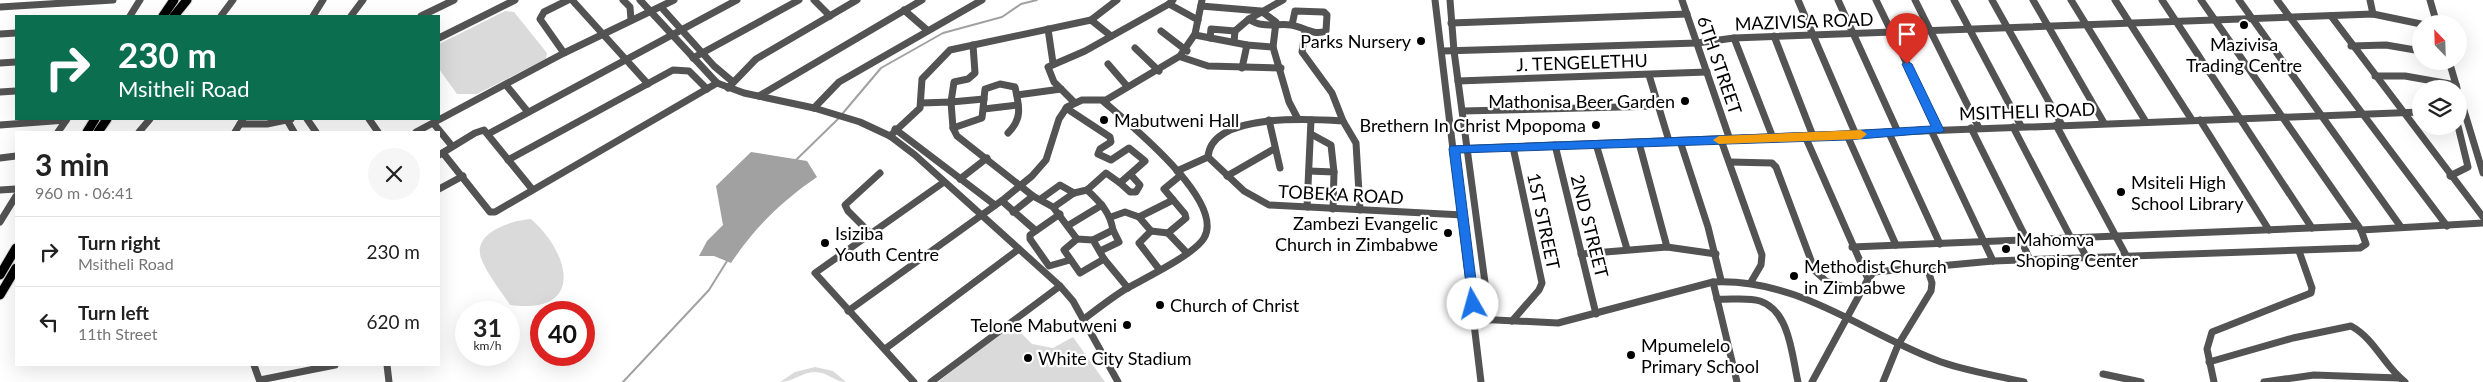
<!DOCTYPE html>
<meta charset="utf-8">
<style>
:root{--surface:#fff;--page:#f6f6f6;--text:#222;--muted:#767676;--line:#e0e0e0}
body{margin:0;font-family:Lato,sans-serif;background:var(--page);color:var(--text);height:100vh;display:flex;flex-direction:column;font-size:19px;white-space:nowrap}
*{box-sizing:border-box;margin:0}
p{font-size:16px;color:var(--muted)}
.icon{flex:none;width:28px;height:28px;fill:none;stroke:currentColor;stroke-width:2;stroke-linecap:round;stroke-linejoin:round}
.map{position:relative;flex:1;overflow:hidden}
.drawer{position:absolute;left:15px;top:131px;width:425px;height:235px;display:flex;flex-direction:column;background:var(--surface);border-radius:0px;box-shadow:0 5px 20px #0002}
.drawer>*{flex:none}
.guide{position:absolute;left:15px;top:15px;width:425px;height:105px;border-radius:0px;box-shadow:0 5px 20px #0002;background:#0b6e4f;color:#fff;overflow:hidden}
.needle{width:32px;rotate:337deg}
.controls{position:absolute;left:2412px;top:15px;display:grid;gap:10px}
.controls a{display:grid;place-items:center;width:55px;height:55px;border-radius:50%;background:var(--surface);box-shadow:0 5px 20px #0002;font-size:25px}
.speed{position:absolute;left:455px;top:301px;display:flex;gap:10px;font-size:25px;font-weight:700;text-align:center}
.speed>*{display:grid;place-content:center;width:65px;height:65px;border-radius:50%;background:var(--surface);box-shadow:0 5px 20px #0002;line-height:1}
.speed small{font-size:12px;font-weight:400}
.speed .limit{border:8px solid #d22;background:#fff;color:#111}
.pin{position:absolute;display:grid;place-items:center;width:42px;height:42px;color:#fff;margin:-51px -21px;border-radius:50% 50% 50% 0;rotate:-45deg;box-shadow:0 0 5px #0007}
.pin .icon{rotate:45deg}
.me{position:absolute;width:55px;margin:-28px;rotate:353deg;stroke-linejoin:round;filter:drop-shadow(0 0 4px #0008)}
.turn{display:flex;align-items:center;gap:18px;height:105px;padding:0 20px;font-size:22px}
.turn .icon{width:65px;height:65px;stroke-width:2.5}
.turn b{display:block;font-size:35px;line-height:42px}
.round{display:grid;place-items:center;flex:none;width:52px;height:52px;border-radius:26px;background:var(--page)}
.summary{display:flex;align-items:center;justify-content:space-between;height:85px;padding:0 20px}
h1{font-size:30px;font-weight:700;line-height:38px}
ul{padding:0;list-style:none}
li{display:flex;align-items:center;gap:15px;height:70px;padding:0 20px;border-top:1px solid var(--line)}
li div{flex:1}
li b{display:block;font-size:19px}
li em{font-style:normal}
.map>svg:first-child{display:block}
.green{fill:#dadada}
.water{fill:#a1a1a1}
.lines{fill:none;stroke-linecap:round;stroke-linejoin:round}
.stream{stroke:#a1a1a1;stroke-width:2}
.major-casing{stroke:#dbdbdb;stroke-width:11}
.minor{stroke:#535353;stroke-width:7}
.major{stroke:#000;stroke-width:9}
.route{fill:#1a73e8;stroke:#114b97}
.slow{fill:#f59e0b}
.poi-dot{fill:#000;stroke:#fff;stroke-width:2}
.labels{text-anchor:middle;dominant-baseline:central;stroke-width:4.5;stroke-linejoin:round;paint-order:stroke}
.street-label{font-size:18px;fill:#000;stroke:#fff}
.poi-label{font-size:18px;fill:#000;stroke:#fff;text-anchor:start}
</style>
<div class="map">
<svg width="2483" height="382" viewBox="0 0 2483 382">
<rect width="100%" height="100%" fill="#fff"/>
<g class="green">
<polygon points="505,11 514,12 547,53 546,59 477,94 457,94 439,69 439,44"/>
<path d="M531,219c40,35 54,96 -21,86 -9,-14 -23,-31 -29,-47 -9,-26 32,-38 50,-39z"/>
<polygon points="1012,324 1032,344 1053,348 1073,337 1105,382 938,382"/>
<path d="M815,367l18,4 13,11c-12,0 -18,-10 -31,-10 -13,0 -22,10 -35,10l15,-10z"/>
</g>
<path class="water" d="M751,152l56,9 10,16c-35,24 -62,50 -86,86l-17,-7h-15l8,-15 16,-16 -7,-39z"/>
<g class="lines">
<g class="stream">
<polyline points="843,113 881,68 943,33 1002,17 1021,4 1037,0"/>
<polyline points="796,160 839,118"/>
<polyline points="623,382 709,290 727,261"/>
</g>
<defs>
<g id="major">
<polyline points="163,16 174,0"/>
<polyline points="174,16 187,0"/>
<polyline points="87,132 95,119"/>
<polyline points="98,132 107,119"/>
<polyline points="0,275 16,248"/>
<polyline points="0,295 16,268"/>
</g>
</defs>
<use href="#major" class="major-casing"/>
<g class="minor">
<polyline points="572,0 648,84"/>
<polyline points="623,0 630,7 631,20"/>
<polyline points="640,0 717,83 744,93 814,108 860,122 890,136 915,155 1060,286 1073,301 1118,382"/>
<polyline points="814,0 830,16"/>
<polyline points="1173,0 1169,4 1198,20"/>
<polyline points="1435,0 1481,382"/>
<polyline points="1450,0 1454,51 1490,320"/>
<polyline points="1682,0 1730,140"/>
<polyline points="1798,0 1856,135"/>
<polyline points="1838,0 1898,132"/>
<polyline points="1876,0 1939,130"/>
<polyline points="1915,0 1979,128"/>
<polyline points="1954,0 2021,126"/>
<polyline points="1992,0 2062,125"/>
<polyline points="2033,0 2104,123"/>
<polyline points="2071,0 2146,122"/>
<polyline points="2115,0 2192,120"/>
<polyline points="2162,0 2312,228"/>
<polyline points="2239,0 2401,227"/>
<polyline points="2277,0 2447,226"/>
<polyline points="2370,0 2373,14"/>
<polyline points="2430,0 2437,24"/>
<polyline points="1201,6 1261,11 1276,22 1273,47"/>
<polyline points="0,7 113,0"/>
<polyline points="661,7 714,66 733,82"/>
<polyline points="904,10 927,30"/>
<polyline points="130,16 140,0"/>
<polyline points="221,16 233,0"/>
<polyline points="313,16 323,0"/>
<polyline points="351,16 363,0"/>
<polyline points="421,16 454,0"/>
<polyline points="2331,16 2483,217"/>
<path d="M1249,19c13,10 28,4 42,6 13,2 22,11 35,6l1,-16 -3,-3 -29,-1 -3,14"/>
<polyline points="1091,20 1111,36"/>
<polyline points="1451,23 1687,14"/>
<polyline points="1048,29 1053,63"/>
<polyline points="1161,31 1187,51"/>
<polyline points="1305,31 1302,52 1332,93 1343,121"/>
<polyline points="0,34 16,33"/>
<polyline points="1195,35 1247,45 1273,47 1289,102 1298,119"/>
<polyline points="1774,36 1813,136"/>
<polyline points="439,38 515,0"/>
<polyline points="1210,38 1211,29 1235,31"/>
<polyline points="1734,38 1773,138"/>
<polyline points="1234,42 1235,31 1249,19 1283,0"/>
<polyline points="973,45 975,73 968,79 954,82 951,102 984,99"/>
<polyline points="2351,46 2386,45 2421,51"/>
<polyline points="1135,48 1159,71"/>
<polyline points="1443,51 1697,43 1734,38 2373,14 2421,24"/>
<polyline points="564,53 540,19 544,12 568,0"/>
<polyline points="1181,57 1208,66 1281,68"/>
<polyline points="693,58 799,0"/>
<polyline points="2449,61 2457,88"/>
<polyline points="0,63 16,62"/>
<polyline points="1108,64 1127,86"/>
<polyline points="1242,68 1247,45"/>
<polyline points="1649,75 1669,141"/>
<polyline points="2375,76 2405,76 2456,85"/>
<polyline points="1458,81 1707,72"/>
<polyline points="506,85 528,112"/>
<polyline points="728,88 756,59 857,0"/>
<polyline points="0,92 16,91"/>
<polyline points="2459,94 2483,173"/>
<polyline points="1017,95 1061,89"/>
<polyline points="759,96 922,0"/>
<polyline points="1074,102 1054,82 1048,67 1085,51 1169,4"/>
<polyline points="921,103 951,102 953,128 957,136 1033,196 1053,207 1077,239 1093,240 1104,259 1128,288"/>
<polyline points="814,108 839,82 982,0"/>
<polyline points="984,109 1018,105"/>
<polyline points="1463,111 1659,106"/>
<polyline points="307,119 316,132"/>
<polyline points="369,119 378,132"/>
<polyline points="287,120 294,132"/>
<polyline points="1269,120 1280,168"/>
<polyline points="2200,120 2269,230"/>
<polyline points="240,124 267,124 291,119"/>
<polyline points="434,124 452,146"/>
<polyline points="0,125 66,120"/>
<polyline points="2056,125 2127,257"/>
<polyline points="2013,127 2071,238"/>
<path d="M953,128l29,-10 3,-29 15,-5 15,3c4,19 8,31 -7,46"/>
<polyline points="1971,128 2027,240"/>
<polyline points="895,129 995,205"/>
<polyline points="1931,130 1993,261"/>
<polyline points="58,132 67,119"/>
<polyline points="139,132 150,119"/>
<polyline points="235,132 243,119"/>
<polyline points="416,132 564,53 674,0"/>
<polyline points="1889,133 1940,244"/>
<polyline points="488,134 737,0"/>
<polyline points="1311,134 1331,145 1334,172"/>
<polyline points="1847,135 1896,245"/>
<polyline points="890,136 920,108 922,79 950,50 1091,20 1117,0"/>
<polyline points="1805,136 1868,279"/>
<polyline points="1721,140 1762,255 1761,265 1751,282"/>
<polyline points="1680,141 1708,227 1721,280"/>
<polyline points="1639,143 1667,247"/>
<polyline points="1596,144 1627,249"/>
<polyline points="1555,145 1596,314"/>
<polyline points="1454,149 2421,112"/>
<polyline points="443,153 490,212 495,212 717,83"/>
<polyline points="439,155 475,133 484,130 532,189"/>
<path d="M1208,157c3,-45 105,-38 135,-36l13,22 4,67"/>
<polyline points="0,158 16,156"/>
<polyline points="508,160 673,70 689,71 707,89"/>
<polyline points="1730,162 1772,163 1776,167 1815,271 1826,281 1860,292"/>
<polyline points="1177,171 1208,157 1244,191 1269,205 1463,215"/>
<polyline points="1309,171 1334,172 1333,209"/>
<polyline points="1181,175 1164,189 1185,214 1186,218 1168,233 1186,252"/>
<polyline points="1227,176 1274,149"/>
<polyline points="2450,176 2468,167 2458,126"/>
<polyline points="960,179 987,158"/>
<polyline points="1120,183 1130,192 1136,192 1140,185 1131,175"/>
<polyline points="439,189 463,176"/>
<polyline points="0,190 16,189"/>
<path d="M1087,190c13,12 23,22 26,40l-20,10"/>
<polyline points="1042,198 1060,185 1074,193"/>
<polyline points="1002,201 1035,230"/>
<polyline points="1054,207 1074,193 1087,190 1106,173 1120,183 1145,161 1129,148 1111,160 1098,154 1100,149 1111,142 1110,137 1066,108"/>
<polyline points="1307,207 1311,120"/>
<polyline points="1013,212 1033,196"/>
<polyline points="1060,214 1030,235 1030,239 1049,266 1070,260"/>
<polyline points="1111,217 1125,212 1139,217"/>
<polyline points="0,222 16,196"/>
<polyline points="1069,225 1102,205"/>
<polyline points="2361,230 2483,223"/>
<polyline points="1151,231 1168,233"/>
<polyline points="871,234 848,211 845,205 880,173"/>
<polyline points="2076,238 2087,258"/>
<polyline points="1077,239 1064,250 1080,273 1104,259"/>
<polyline points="2021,240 2030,260"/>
<polyline points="1852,247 2358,226"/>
<polyline points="1100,251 1119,242 1113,230"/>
<polyline points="1581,254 1667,247 1716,254"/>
<polyline points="1159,269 1139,243 1151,231 1139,217 1173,200"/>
<polyline points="1713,282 1737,382"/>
<path d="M1717,299c14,1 30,-2 43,2 30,10 32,55 38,81"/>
<polyline points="848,311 1004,199 1032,176 1046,160 1059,119 1067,107 1082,100 1106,100 1180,56 1195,34 1202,0"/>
<path d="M1084,319c13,-10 26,-20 40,-29 19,-11 70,-35 80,-52 22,-37 -76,-115 -101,-137"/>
<path d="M1475,319l83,4 155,-41c85,-4 147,49 223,78 28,11 59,15 88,22"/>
<polyline points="1512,321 1539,290 1542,283 1513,147"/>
<polyline points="885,349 1019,249"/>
<path d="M2209,362l84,-24 58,-12c24,13 33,40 54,56"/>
<polyline points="254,365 260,382"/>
<polyline points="387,365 389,382"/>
<polyline points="2103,374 2141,382"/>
<polyline points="260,380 335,365"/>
<polyline points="914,382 815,273 944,182"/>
<polyline points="931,382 1060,286"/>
<polyline points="1812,382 1868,279 1874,272 1993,261 2360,248 2366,244 2361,230 2201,0"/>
<polyline points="1883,382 1898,345 1931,291 1932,283 1927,267"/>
<polyline points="2214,382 2207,349 2212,332 2311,293 2312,288 2299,251"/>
<polyline points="2264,382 2314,375 2399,378"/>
</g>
<use href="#major" class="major"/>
</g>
<polygon class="route" points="1907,61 1912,64 1944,130 1943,132 1847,140 1460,153 1479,304 1477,307 1469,307 1449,149 1450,146 1847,131 1931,126 1902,64"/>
<polygon class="slow" points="1861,130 1867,134 1861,139 1719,144 1713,140 1719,136"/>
<g class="poi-dot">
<circle cx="2244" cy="25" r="5"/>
<circle cx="1421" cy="41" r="5"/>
<circle cx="1685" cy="101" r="5"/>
<circle cx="1104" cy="120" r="5"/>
<circle cx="1596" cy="125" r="5"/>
<circle cx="2121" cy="192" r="5"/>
<circle cx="1448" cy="233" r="5"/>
<circle cx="825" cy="243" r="5"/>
<circle cx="2006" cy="249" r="5"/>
<circle cx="1794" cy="276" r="5"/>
<circle cx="1160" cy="305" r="5"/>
<circle cx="1127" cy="325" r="5"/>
<circle cx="1631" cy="355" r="5"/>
<circle cx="1028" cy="358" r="5"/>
</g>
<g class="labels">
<g class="street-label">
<text transform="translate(1804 21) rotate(-2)">MAZIVISA ROAD</text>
<text transform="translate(1582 62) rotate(-2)">J. TENGELETHU</text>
<text transform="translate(1720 65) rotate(71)">6TH STREET</text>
<text transform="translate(2027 111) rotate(-2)">MSITHELI ROAD</text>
<text transform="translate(1341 194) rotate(3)">TOBEKA ROAD</text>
<text transform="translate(1544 221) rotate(78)">1ST STREET</text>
<text transform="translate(1590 226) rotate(76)">2ND STREET</text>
</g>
<g class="poi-label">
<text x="1411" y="41" text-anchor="end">Parks Nursery</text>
<text x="2244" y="44" text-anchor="middle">Mazivisa<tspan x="2244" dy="21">Trading Centre</tspan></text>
<text x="1675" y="101" text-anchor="end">Mathonisa Beer Garden</text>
<text x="1114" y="120">Mabutweni Hall</text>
<text x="1586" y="125" text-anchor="end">Brethern In Christ Mpopoma</text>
<text x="2131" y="182">Msiteli High<tspan x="2131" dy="21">School Library</tspan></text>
<text x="1438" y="223" text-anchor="end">Zambezi Evangelic<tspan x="1438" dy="21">Church in Zimbabwe</tspan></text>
<text x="835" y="233">Isiziba<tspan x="835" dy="21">Youth Centre</tspan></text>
<text x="2016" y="239">Mahomva<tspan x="2016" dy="21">Shoping Center</tspan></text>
<text x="1804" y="266">Methodist Church<tspan x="1804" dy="21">in Zimbabwe</tspan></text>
<text x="1170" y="305">Church of Christ</text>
<text x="1117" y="325" text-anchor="end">Telone Mabutweni</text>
<text x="1641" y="345">Mpumelelo<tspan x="1641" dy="21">Primary School</tspan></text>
<text x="1038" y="358">White City Stadium</text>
</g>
</g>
</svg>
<div class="controls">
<a><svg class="needle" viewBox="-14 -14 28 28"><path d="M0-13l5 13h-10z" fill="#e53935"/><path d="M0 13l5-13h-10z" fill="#767676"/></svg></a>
<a><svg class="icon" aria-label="layers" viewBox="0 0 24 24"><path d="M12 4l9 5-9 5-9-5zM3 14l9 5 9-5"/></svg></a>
</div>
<div class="speed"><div>31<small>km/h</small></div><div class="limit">40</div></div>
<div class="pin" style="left:1907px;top:64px;background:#d93025"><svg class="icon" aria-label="arrive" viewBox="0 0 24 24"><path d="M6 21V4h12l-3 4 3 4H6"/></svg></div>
<svg class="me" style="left:1473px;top:304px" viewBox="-20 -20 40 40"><circle r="19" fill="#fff"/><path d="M0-13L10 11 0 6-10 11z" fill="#1a73e8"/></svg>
<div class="guide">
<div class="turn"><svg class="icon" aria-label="right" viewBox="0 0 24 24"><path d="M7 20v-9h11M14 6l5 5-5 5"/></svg><div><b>230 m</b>Msitheli Road</div></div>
</div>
<section class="drawer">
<div class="summary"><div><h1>3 min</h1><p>960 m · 06:41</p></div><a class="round"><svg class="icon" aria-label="close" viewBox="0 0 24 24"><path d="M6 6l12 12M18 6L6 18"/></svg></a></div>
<ul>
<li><svg class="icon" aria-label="right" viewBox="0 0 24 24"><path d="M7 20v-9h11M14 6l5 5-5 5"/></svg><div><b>Turn right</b><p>Msitheli Road</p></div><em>230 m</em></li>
<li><svg class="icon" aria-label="left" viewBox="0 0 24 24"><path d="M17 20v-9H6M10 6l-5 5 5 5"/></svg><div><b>Turn left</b><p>11th Street</p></div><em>620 m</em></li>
</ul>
</section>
</div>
